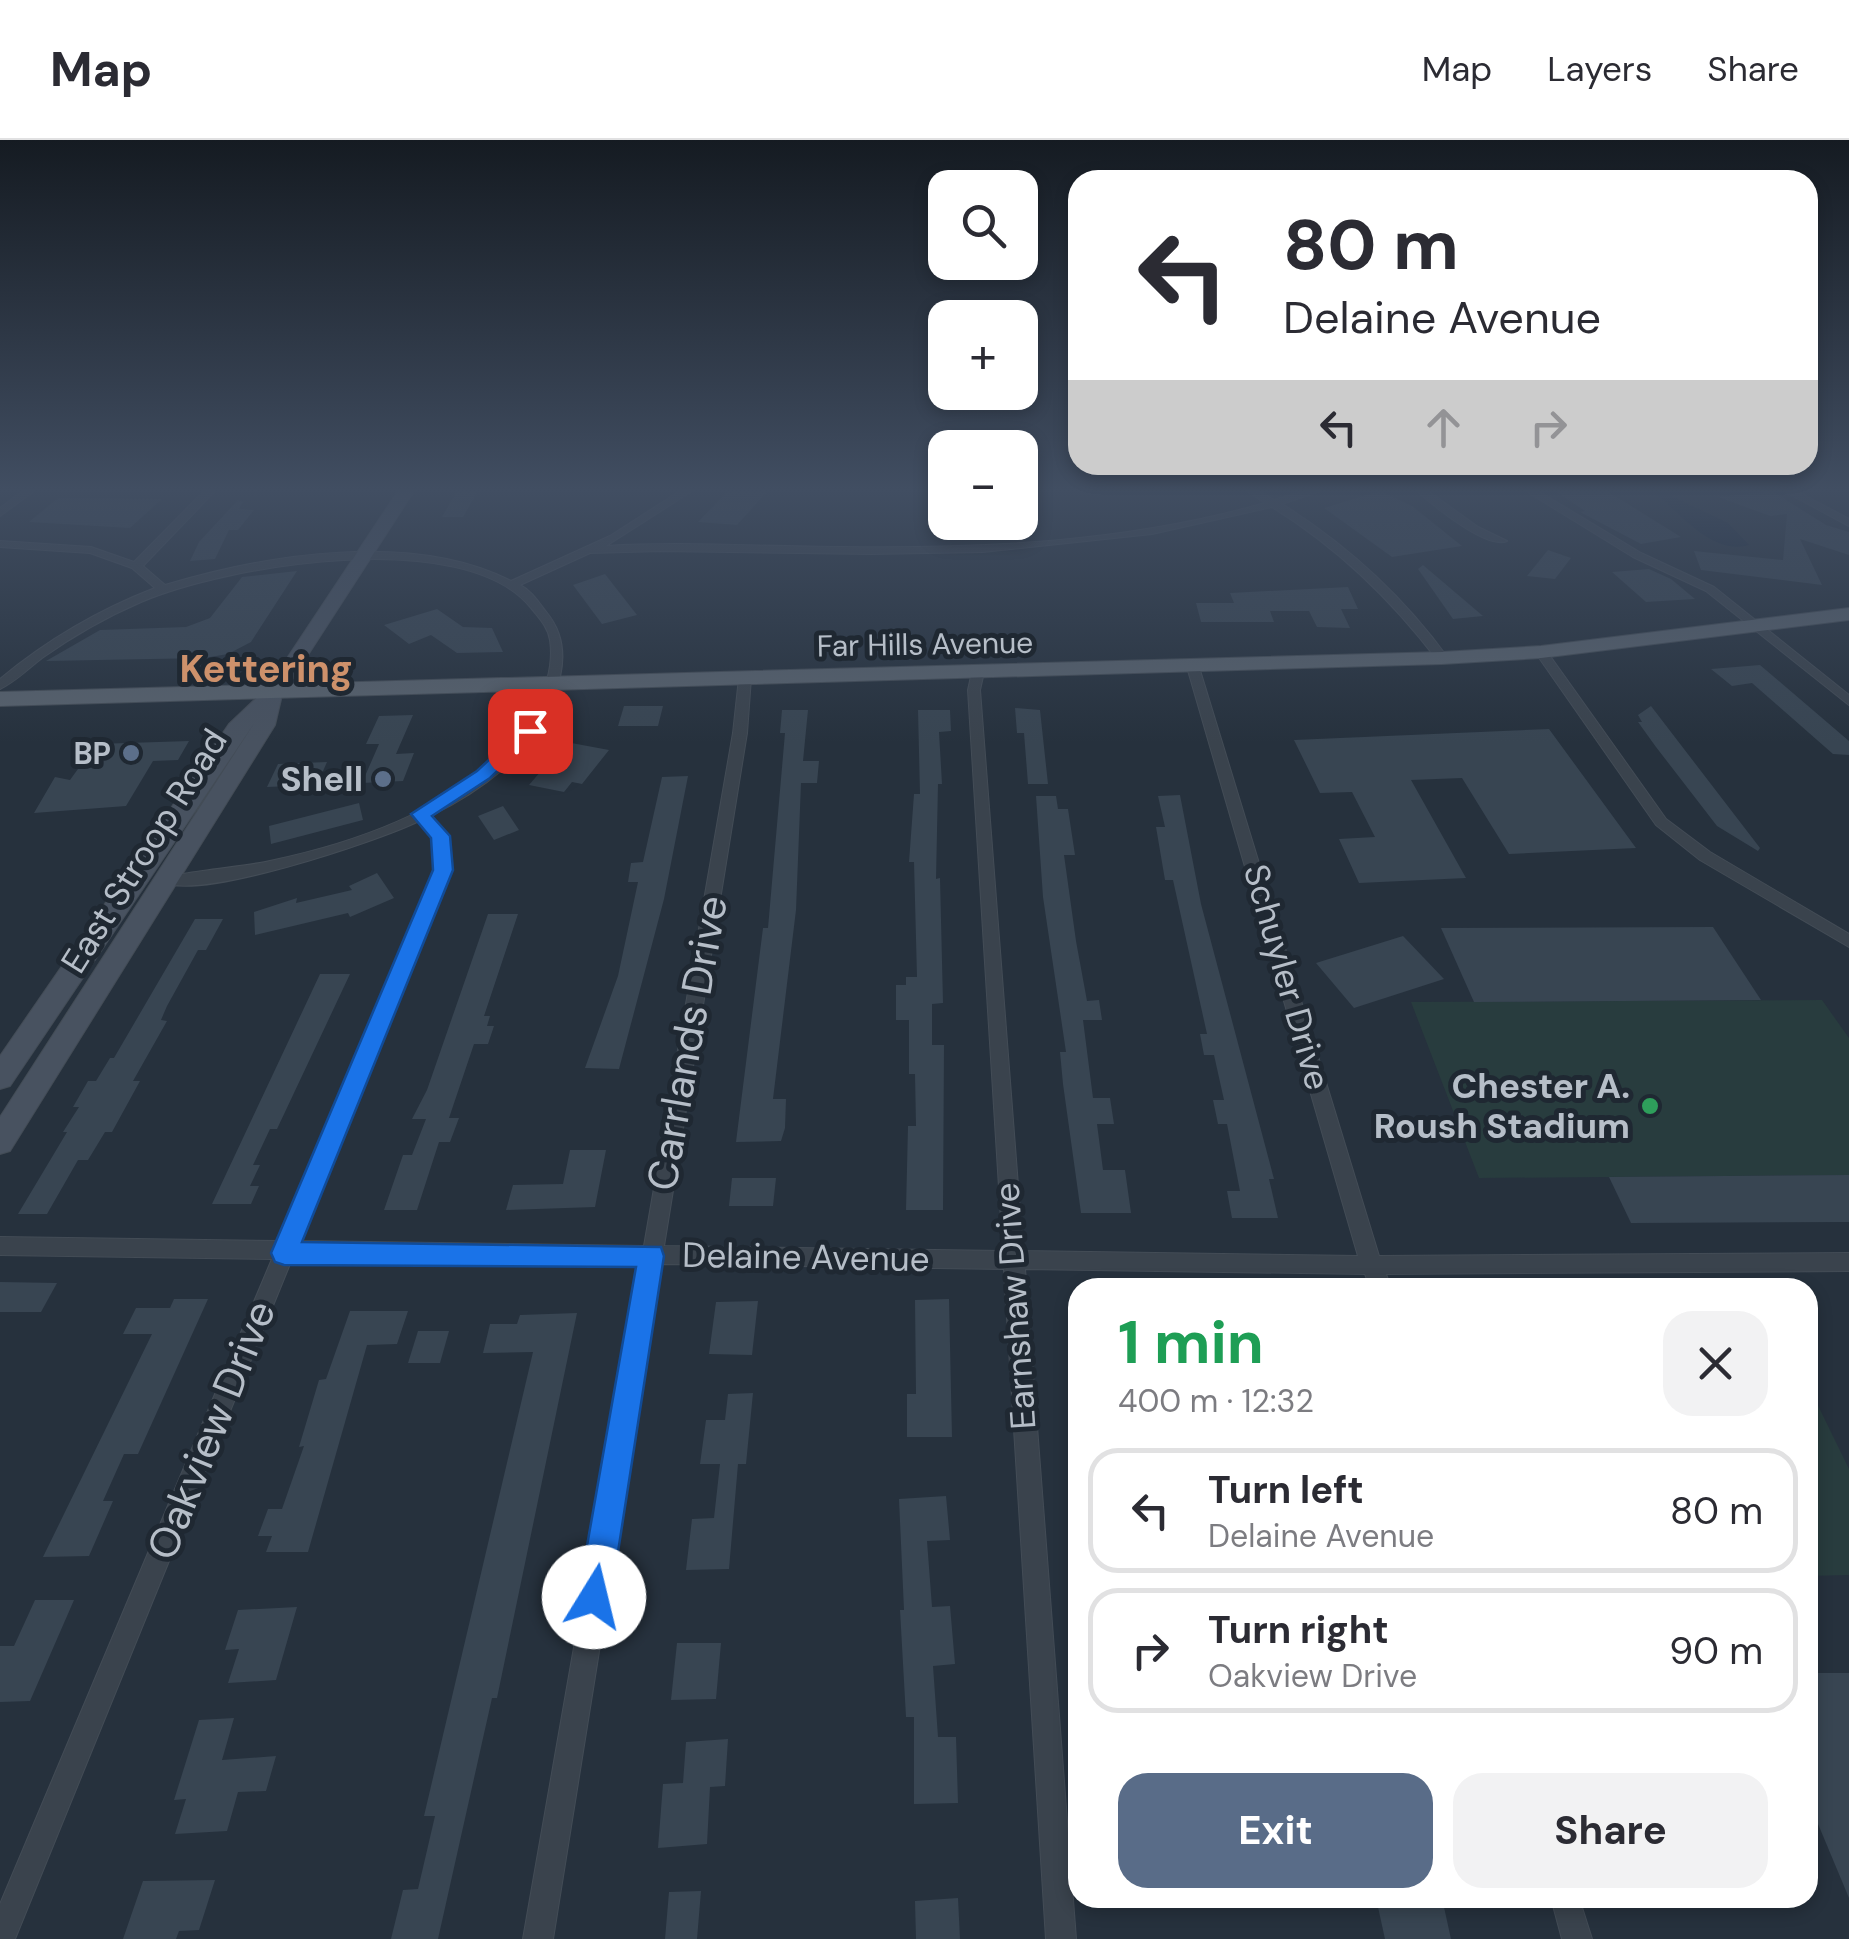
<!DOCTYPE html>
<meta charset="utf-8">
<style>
:root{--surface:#fff;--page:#f2f2f3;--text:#2b2b33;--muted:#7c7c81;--line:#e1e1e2;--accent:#596c88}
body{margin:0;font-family:"DM Sans",sans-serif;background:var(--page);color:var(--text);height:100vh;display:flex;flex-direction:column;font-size:38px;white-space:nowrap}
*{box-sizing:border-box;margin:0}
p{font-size:32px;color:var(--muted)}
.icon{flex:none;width:55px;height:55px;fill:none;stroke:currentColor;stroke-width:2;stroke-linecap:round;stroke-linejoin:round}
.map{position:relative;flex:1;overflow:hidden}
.details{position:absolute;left:1068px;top:1138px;width:750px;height:630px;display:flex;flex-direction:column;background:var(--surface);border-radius:30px;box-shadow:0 5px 15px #0003}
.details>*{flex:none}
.banner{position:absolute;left:1068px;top:30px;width:750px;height:305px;border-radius:30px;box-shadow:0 5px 15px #0003;background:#fff;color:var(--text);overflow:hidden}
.fabs{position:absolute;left:928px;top:30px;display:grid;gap:20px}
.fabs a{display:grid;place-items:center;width:110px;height:110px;border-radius:20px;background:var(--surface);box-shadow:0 5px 15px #0003;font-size:50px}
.pin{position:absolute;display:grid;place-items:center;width:85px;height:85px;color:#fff;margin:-42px;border-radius:20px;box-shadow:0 5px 15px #0006}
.me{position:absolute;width:110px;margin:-55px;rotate:9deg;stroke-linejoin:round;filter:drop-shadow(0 0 8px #0008)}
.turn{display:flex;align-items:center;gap:35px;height:210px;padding:0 50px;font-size:45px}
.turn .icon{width:130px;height:130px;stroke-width:2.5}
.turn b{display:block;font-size:70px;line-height:85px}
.lanes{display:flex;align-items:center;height:95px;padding:0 50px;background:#0003;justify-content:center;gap:50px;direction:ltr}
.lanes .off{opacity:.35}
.round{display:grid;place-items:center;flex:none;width:105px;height:105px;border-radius:30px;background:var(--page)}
.headline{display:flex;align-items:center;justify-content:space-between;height:170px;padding:0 50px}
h1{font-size:60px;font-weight:700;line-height:75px;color:#1e9e55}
.cta{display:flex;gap:20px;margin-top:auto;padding:20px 50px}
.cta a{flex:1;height:115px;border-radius:30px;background:var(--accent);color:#fff;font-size:40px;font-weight:700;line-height:115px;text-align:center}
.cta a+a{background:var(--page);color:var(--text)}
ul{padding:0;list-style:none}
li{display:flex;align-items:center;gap:30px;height:125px;margin:0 20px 15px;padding:0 30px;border:5px solid var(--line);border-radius:30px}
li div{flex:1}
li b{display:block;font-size:38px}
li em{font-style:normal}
header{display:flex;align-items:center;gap:60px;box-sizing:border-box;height:140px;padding:0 50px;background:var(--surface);border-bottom:2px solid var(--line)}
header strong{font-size:48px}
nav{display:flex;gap:55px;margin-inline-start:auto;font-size:35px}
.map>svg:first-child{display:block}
.green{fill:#283c3e}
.water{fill:#1a283a}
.building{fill:#384552}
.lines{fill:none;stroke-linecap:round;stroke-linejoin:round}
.street-casing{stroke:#434c56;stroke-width:2}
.secondary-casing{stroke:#434c56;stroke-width:2}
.primary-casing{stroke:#434c56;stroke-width:2}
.street{fill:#3a434d;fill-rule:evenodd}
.secondary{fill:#485260;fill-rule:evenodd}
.primary{fill:#58626d;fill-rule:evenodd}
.route{fill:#1a73e8;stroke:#114b97;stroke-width:2.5}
.service-dot{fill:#5c6f8a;stroke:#1f2832;stroke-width:4}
.leisure-dot{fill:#2e9e5b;stroke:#1f2832;stroke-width:4}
.labels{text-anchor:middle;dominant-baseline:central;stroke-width:10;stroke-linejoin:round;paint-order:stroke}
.far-street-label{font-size:30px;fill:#b6bec8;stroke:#1f2832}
.far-poi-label{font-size:30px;font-weight:bold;fill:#b6bec8;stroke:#1f2832;text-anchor:end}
.poi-label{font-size:35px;font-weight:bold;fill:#b6bec8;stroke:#1f2832;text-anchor:end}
.street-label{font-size:35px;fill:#b6bec8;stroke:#1f2832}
.far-district-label{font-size:38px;font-weight:bold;fill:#ce916b;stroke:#1f2832}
.near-street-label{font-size:42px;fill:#b6bec8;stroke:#1f2832}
</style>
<header>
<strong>Map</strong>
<nav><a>Map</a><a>Layers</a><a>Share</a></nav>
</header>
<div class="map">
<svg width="1849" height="1799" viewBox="0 0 1849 1799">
<rect width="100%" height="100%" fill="#26313d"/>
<g class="green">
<polygon points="1822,860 1849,898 1849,1035 1479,1038 1411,862"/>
<polygon points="1808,1245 1849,1329 1849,1435 1808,1436"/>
</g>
<path class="water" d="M1652,351h9l67,32 21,22c-38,11 -71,-35 -97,-54z"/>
<g class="building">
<polygon points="457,351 478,351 463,377 442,377"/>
<polygon points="728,351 768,351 737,385 698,382"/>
<polygon points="1380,351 1412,366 1462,406 1392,417 1324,368"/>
<polygon points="1555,351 1607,351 1681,397 1641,404 1580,372 1585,371"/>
<polygon points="1772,351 1826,385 1849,392 1849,415 1800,399 1822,445 1701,430 1694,411 1783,420 1787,374 1770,376 1718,357"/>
<polygon points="58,358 162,359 130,388 29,382"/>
<polygon points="238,360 243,362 239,369 254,370 238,390 229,390 215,419 190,421 199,402"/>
<polygon points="1548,410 1571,418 1555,439 1527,436"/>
<polygon points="1423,425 1483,476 1453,479 1418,429"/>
<polygon points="1649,429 1671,439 1695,459 1646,462 1612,432"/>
<polygon points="297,431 251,502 228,514 204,518 46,521 100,490 186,487 210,478 242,437"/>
<polygon points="605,434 637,475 602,484 573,445"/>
<polygon points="1348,447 1358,469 1341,469 1350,488 1317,487 1309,471 1270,471 1274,482 1201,482 1196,463 1234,463 1230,453"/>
<polygon points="437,469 463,487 492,488 503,512 457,513 431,495 409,504 384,485"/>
<polygon points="1760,525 1849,601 1849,615 1833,614 1752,543 1732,546 1711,529"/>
<polygon points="624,566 663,566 658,586 618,586"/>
<polygon points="1651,566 1760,708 1758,711 1717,686 1656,607 1638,582 1642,582 1638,575"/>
<polygon points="1015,568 1040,570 1048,644 1028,644 1024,593 1017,593"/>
<polygon points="782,570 808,570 803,621 819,621 817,643 801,643 796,770 773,959 786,959 785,988 781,1001 736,1002 763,788 768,788 785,593 780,593"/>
<polygon points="918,570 950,570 951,591 939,592 942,644 938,644 936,739 940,738 943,863 932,864 932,905 944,905 943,1070 906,1070 908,986 916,986 915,934 909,934 909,880 896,880 896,845 906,845 906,837 917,837 914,722 909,722 914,654 920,654"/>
<polygon points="413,575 396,614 414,613 403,641 362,643 379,604 366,604 379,576"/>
<polygon points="1549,589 1636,708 1509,714 1462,638 1411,640 1466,738 1359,743 1339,699 1375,697 1352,652 1320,653 1294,600"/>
<polygon points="189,601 178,620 153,621 126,666 34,673 55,637 70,640 96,604"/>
<polygon points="566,602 609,610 582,644 572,642 564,652 529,645"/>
<polygon points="327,622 317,645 267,647 278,624"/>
<polygon points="688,636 664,759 619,929 585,928 618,836 638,742 628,742 631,723 643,722 662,637"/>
<polygon points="1180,655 1201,764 1274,1039 1269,1039 1278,1078 1232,1078 1227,1051 1240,1051 1227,984 1218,984 1213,960 1224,960 1214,915 1204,915 1200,894 1207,894 1173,740 1165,740 1156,687 1165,687 1158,656"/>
<polygon points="1036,656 1056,656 1058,669 1068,669 1075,715 1064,715 1076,801 1087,861 1099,860 1102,880 1083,880 1093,958 1110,958 1114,984 1097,984 1103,1030 1125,1030 1131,1073 1081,1073 1063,944 1060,912 1066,912 1043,757"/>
<polygon points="359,663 363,680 271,704 269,686"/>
<polygon points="503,666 519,690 494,700 478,676"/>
<polygon points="377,733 394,758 350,777 348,773 255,795 254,772 297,758 296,763 352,750 349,746"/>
<polygon points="488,774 518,774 484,876 490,876 487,886 494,886 488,904 474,904 449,978 459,978 450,1002 439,1002 417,1070 384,1070 403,1015 412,1015 426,979 412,979 427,950"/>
<polygon points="195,779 223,779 206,810 198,810 167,866 161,880 167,881 133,941 140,941 112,992 105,992 88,1020 78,1020 47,1074 18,1074 67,992 63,992 79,967 73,967 88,941 96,941 110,918 114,918"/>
<polygon points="1713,787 1761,860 1474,862 1441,788"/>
<polygon points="1403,796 1444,839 1354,868 1316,823"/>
<polygon points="320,834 350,834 277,989 270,989 253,1025 260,1025 250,1046 259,1046 251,1064 212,1064"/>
<polygon points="570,1010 606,1010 595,1067 506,1070 513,1045 563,1044"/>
<polygon points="1849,1035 1849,1082 1631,1083 1609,1037"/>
<polygon points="732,1038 776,1038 773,1066 729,1066"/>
<polygon points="0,1142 57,1143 41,1172 0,1172"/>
<polygon points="174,1159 208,1159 138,1314 124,1314 103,1361 113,1361 89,1416 43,1417 152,1194 123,1194 136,1168 170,1168"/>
<polygon points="949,1159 952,1297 907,1297 907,1254 916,1254 915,1160"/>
<polygon points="758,1161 752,1215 709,1214 716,1162"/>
<polygon points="350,1171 408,1171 397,1204 367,1205 308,1412 266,1412 272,1396 258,1396 268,1369 282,1369 304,1306 299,1307 319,1240 326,1239"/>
<polygon points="577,1173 497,1558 492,1558 438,1799 391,1799 403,1750 418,1749 435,1676 424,1676 533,1212 483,1213 490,1184 517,1184 520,1175"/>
<polygon points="418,1191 449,1191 440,1223 408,1223"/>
<polygon points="753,1253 746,1324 738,1324 729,1429 686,1430 692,1379 714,1378 720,1324 700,1324 706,1280 725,1280 728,1254"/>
<polygon points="946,1356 950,1400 927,1401 932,1467 950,1466 955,1524 933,1526 938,1597 956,1597 958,1663 914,1664 914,1577 906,1577 900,1470 904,1470 899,1359"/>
<polygon points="35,1460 74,1460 30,1561 0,1562 0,1506 14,1506"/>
<polygon points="297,1467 276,1540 228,1543 239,1509 225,1510 238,1470"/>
<polygon points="677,1503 721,1503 716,1559 671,1560"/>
<polygon points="1808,1533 1849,1533 1849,1758 1808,1660"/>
<polygon points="234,1578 222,1620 276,1616 266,1651 238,1652 227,1691 175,1694 186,1659 174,1660 199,1580"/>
<polygon points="728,1599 725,1646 710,1647 707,1704 658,1708 663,1644 683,1643 686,1602"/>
<polygon points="215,1740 199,1790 179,1791 176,1799 123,1799 143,1741"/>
<polygon points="701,1751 697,1799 665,1799 669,1752"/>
<polygon points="958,1758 960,1799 916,1799 915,1761"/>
<polygon points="1376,1758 1442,1758 1451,1799 1385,1799"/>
</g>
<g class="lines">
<defs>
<g id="street">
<polygon points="23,351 34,351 0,376 0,368"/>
<path d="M204,351h11l-72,75 22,19c103,-31 248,-54 346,-4l99,-45 70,-45h12l-86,55c79,-5 157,1 236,1 141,2 287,-5 423,-44l-18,-12h12l15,9 31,-9h15l-38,13c65,41 121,92 166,154l-10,3c-47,-62 -100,-113 -166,-154l-120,27 -169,18 -112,2 -210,-3 -71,2 -70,32c12,6 19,18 27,28 40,49 -7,121 -45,157 -21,18 -47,34 -72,46l17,20 4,34 -152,371 345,5 89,-513 6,-55 6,-4 6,4 -4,55 -83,513 339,5 -35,-561 4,-18 6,-4 6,4 -4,18 43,561 335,5 -171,-589 6,-4 6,4 180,589 470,-3v18l-463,3 5,14h-21l-5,-14 -340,-5 51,670h-30l-42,-670 -343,-5 -108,675h-30l118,-675 -349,-5 -277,680h-15v-35l272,-645 -272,-4v-18l279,4 156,-371 -2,-33 -14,-16c-38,19 -229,84 -259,59 9,-7 91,-14 110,-19 76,-16 161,-45 220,-96 33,-28 67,-79 60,-125 -2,-13 -11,-22 -19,-32 -66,-83 -304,-43 -390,-6 -35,15 -68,34 -99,56 -13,10 -27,24 -42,31v-10c47,-39 98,-69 155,-91l-23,-20 -42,-15 -90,-6v-6l91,6 43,15z"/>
<path d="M1417,351h11l50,36 29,14c-20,9 -73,-35 -90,-50z"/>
<polygon points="1526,351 1538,351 1641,413 1714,447 1849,555 1849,565 1706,451 1633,417"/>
<polygon points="1784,351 1796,351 1849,379 1849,386"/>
<polygon points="1537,509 1545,509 1666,679 1710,712 1849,794 1849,807 1700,720 1656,685 1535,512"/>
<polygon points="1551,1758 1579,1758 1592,1799 1562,1799"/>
</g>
<polygon id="secondary" points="398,351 414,351 282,555 275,585 10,1011 0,1014 0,977 255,582 10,946 0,949 0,916 229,584 268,547"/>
<polygon id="primary" points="1849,468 1849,480 1541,518 1442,524 0,566 0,552 1442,512 1541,506"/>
</defs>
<use href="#street" class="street-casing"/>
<use href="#secondary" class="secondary-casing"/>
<use href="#primary" class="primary-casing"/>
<use href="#street" class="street"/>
<use href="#secondary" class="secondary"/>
<use href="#primary" class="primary"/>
</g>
<linearGradient id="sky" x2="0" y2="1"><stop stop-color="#151b22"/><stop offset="0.58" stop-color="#414e62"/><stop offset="1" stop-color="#414e62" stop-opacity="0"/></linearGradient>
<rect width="1849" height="603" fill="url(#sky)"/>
<polygon class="route" points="524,587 539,591 490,638 432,676 450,696 453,730 302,1102 661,1107 664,1116 611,1457 606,1469 594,1473 583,1469 578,1457 636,1127 284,1125 275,1122 271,1113 433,730 431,698 411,674 477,631"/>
<g class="service-dot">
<circle cx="131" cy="613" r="10"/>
<circle cx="383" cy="639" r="10"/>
</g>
<circle class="leisure-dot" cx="1650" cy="966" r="10"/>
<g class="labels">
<g class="far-street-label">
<text transform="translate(925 504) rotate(-1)">Far Hills Avenue</text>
</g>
<g class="far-poi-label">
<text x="111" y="613">BP</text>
</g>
<g class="poi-label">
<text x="363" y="639">Shell</text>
<text x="1630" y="946">Chester A.<tspan x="1630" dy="40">Roush Stadium</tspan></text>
</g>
<g class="street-label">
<text transform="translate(144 711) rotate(-58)">East Stroop Road</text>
<text transform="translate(1287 837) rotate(74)">Schuyler Drive</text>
<text transform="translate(806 1117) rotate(1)">Delaine Avenue</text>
<text transform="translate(1015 1166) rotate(-94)">Earnshaw Drive</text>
</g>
<g class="far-district-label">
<text x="266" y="529">Kettering</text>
</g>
<g class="near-street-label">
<text transform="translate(687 903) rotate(-80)">Carrlands Drive</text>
<text transform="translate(211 1290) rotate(-68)">Oakview Drive</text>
</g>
</g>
</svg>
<div class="fabs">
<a><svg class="icon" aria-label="search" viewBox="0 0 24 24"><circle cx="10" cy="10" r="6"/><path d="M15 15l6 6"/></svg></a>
<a>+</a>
<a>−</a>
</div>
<div class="pin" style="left:530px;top:591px;background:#d93025"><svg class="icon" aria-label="arrive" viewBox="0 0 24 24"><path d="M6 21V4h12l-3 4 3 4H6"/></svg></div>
<svg class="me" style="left:594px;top:1457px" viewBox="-20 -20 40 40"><circle r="19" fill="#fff"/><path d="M0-13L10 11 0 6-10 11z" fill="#1a73e8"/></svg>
<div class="banner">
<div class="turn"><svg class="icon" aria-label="left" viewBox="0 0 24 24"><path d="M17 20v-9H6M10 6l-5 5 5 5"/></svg><div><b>80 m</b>Delaine Avenue</div></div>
<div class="lanes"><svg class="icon" aria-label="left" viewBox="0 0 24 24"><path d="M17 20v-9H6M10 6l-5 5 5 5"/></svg><svg class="icon off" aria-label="ahead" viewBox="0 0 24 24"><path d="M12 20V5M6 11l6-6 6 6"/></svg><svg class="icon off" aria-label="right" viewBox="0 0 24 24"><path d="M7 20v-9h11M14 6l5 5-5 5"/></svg></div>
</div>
<section class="details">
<div class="headline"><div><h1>1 min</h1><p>400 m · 12:32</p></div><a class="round"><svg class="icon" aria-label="close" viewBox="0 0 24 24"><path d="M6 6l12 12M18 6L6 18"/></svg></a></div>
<ul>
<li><svg class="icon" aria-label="left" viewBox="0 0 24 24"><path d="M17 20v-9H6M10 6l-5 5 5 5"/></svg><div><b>Turn left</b><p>Delaine Avenue</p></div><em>80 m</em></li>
<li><svg class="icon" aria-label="right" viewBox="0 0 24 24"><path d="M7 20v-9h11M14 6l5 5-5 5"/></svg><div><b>Turn right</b><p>Oakview Drive</p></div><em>90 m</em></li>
</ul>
<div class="cta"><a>Exit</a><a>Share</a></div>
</section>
</div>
